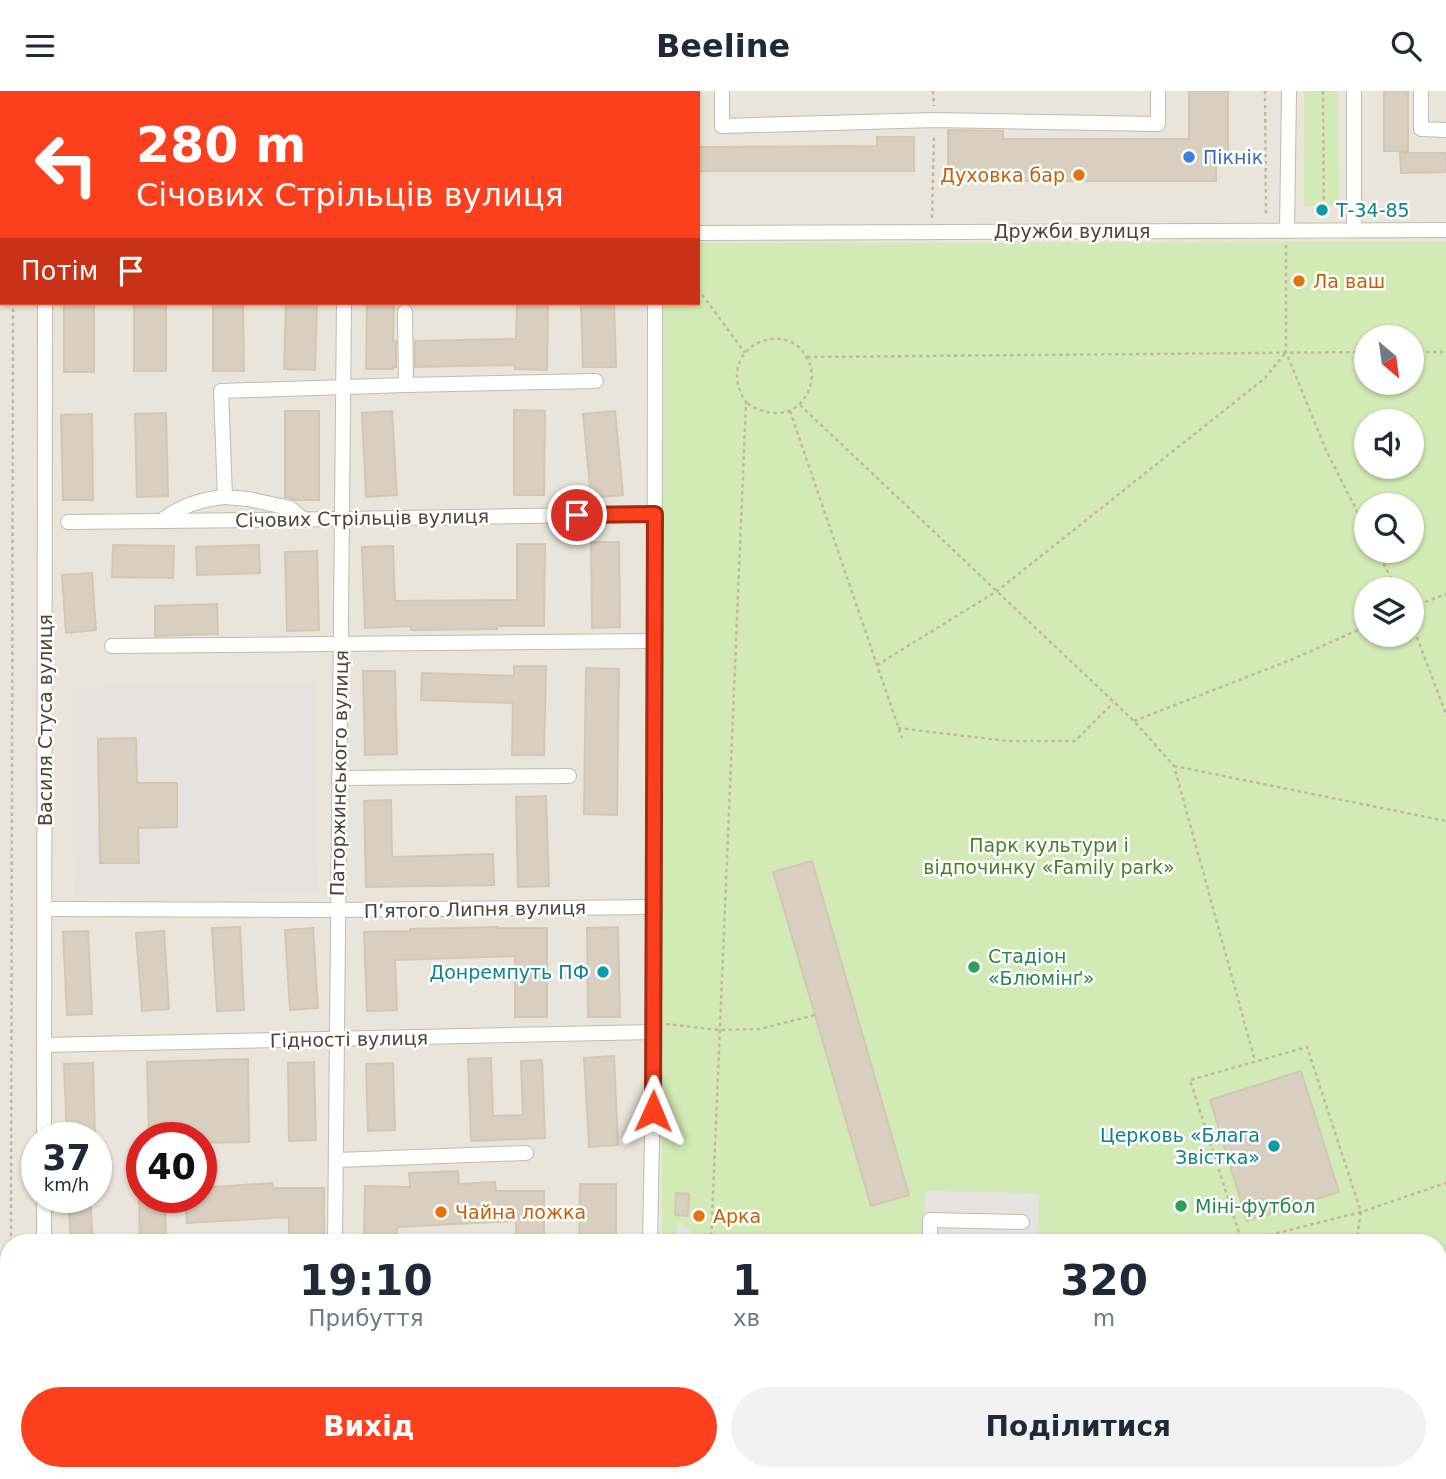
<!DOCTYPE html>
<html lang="uk">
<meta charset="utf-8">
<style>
:root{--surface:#fff;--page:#f2f2f3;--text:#1f2937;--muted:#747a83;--accent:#fc3f1d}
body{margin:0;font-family:"DejaVu Sans",sans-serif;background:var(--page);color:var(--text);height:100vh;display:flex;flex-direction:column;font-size:26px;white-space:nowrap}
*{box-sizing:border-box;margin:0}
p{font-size:23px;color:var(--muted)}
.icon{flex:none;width:38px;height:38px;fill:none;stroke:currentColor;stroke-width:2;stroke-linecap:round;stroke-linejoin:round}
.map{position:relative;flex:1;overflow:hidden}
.details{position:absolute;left:0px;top:1143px;width:1447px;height:247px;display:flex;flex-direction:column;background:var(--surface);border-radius:28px 28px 0 0;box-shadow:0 2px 5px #0004}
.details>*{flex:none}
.banner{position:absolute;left:0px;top:0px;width:700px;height:214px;box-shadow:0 2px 5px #0004;background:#fc3f1d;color:#fff;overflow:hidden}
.needle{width:46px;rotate:151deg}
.controls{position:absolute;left:1354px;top:234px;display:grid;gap:14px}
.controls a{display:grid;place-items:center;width:70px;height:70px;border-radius:50%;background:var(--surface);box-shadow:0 2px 5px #0004;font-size:35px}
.speed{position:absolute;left:21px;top:1031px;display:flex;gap:14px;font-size:35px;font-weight:700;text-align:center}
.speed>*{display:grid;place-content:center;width:91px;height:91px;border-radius:50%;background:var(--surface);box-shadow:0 2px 5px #0004;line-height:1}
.speed small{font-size:18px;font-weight:400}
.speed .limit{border:10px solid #d22;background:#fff;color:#111}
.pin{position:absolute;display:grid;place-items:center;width:60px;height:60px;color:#fff;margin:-30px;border:4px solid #fff;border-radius:50%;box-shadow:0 2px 7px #0007}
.me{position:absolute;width:77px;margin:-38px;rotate:1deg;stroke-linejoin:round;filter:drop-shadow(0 0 5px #0008)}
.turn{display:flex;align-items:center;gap:24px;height:147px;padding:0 21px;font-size:32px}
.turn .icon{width:91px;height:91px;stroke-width:2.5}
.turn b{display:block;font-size:49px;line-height:60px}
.then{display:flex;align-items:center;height:66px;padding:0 21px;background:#0003;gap:14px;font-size:26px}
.eta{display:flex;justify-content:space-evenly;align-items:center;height:119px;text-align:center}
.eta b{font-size:42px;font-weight:700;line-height:49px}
.button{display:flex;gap:14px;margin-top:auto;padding:14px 21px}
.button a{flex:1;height:80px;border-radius:42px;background:var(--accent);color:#fff;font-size:28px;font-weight:700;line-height:80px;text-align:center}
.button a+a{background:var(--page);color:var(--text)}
header{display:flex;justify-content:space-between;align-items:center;height:91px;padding:0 21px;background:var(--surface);font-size:32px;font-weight:700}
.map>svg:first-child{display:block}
.residential{fill:#eae5da;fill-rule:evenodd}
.commercial{fill:#f7ead8}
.industrial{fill:#e6e2dd}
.education{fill:#efe8d6}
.green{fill:#d2eab5;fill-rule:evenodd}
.parking{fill:#e5e3e0}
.building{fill:#d8cfc1;stroke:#d3c7b4;stroke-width:2}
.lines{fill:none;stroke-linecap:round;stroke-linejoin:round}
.minor-casing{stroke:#c2bbae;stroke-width:16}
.path{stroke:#c4b79f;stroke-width:2.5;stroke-dasharray:3.5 3.5;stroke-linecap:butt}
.minor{stroke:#fff;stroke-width:14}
.route-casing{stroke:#a42913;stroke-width:18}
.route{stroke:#fc3f1d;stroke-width:12}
.shop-dot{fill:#3f7fe0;stroke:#fff;stroke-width:2.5}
.food-dot{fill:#e8710a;stroke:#fff;stroke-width:2.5}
.culture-dot{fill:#0f9aa8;stroke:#fff;stroke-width:2.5}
.leisure-dot{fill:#2e9e5b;stroke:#fff;stroke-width:2.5}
.labels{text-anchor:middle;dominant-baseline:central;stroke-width:5;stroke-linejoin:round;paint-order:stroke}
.shop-label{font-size:19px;fill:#366cbe;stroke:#fff;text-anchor:start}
.food-label{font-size:19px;fill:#c56008;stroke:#fff;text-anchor:start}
.culture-label{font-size:19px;fill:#0d838f;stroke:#fff;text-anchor:end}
.street-label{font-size:19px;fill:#4b4439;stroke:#fff}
.park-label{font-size:19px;fill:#4a7f2a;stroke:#fff}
.leisure-label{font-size:19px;fill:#27864d;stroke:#fff;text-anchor:start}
</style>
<header><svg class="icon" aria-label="menu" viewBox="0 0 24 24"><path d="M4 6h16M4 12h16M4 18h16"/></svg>Beeline<svg class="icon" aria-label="search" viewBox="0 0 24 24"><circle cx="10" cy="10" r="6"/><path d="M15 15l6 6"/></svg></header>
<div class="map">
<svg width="1446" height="1388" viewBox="0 0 1446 1388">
<rect width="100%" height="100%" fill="#f6f3ec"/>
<path class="residential" d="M0,0h1446v1388h-1446zM2,2h696v210h-696zM1367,247h45v45h-45zM1367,331h45v45h-45zM1367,415h45v45h-45zM1367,499h45v45h-45zM37,1046h59v60h-59zM142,1046h59v60h-59zM9,1152h1429v229h-1429z"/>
<polygon class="commercial" points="296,1381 449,1381 450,1388 296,1388"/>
<polygon class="industrial" points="315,592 318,802 74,806 71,596"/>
<rect class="education" x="679" y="1381" width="204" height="7"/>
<g class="green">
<polygon points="1304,0 1338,0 1339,115 1304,115"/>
<path d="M1446,151v1047h-7l-1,-46h-776l1,-940h35v-60zM1367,247h45v45h-45zM1367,331h45v45h-45zM1367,415h45v45h-45zM1367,499h45v45h-45z"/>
<rect x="414" y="1146" width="46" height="5"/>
</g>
<g class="parking">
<polygon points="925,1100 1039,1102 1038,1151 924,1150"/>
<polygon points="677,1129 704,1151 676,1151"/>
<rect x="187" y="1381" width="94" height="7"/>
</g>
<g class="building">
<polygon points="1189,0 1228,0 1228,63 1216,63 1216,90 948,90 948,39 1003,40 1003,48 1189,48"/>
<rect x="1384" y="0" width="24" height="60"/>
<polygon points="877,46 914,46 914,80 698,80 698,56 877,55"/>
<polygon points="1400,62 1446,62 1446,81 1401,82"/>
<rect x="64" y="212" width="30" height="69"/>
<rect x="134" y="212" width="32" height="68"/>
<polygon points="213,212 243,212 244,280 213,280"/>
<polygon points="286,212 317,212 315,279 284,278"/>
<polygon points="367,212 394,212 393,250 396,250 396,276 393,276 393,278 366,278"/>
<polygon points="517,212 548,212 547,279 515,278 515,274 415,276 415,250 516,248"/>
<polygon points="581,212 614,212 616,276 583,276"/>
<polygon points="514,319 545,320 544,404 514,404"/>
<polygon points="285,320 319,320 319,409 296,409 285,406"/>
<polygon points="392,320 397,404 366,406 362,322"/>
<polygon points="615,320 623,404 591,407 583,323"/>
<polygon points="166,322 168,405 137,406 135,323"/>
<polygon points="92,323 93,409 63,409 61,324"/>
<polygon points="591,451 619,451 620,536 592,537"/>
<polygon points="517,453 545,453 544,535 497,535 497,538 411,539 411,535 365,537 362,456 393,455 395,510 517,509"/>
<polygon points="113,454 174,455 173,487 112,486"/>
<polygon points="259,454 260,482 197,484 196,456"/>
<polygon points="317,460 319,539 287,540 285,461"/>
<polygon points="92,482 96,539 66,542 62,484"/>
<polygon points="217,513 218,543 155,545 155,515"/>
<polygon points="514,575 546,575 544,664 512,664 513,612 421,609 422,582 514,585"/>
<polygon points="586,577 619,578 617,724 584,723"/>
<polygon points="363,580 395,580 397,663 365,664"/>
<polygon points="136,647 137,692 177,692 177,736 138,737 139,772 100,772 98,648"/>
<polygon points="546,705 549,795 518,796 516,706"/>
<polygon points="391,709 392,766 493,763 494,794 366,796 364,710"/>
<polygon points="812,770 909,1104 871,1115 773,781"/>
<polygon points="240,836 244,919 217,920 212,837"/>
<polygon points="498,836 498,837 547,837 547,926 515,926 515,865 395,869 397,919 367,920 364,841 410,840 410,838"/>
<polygon points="618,836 620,926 588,926 587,837"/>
<polygon points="313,837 318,917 290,919 285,839"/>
<polygon points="88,840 92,923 67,924 63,841"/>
<polygon points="164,840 169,918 142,920 136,842"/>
<polygon points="614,965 618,1054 589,1056 584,967"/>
<polygon points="491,967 493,1025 523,1024 521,970 542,969 545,1047 471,1050 468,968"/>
<polygon points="248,968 249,1051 201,1052 201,1046 149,1046 147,971"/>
<polygon points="314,971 316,1049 289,1050 288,972"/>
<polygon points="93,972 95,1046 67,1046 64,973"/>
<polygon points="393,972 395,1039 368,1040 366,973"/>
<polygon points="1301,980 1339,1101 1247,1130 1210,1009"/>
<polygon points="458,1080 459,1093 495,1091 496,1100 544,1100 544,1152 516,1152 516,1130 397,1136 396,1152 364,1152 365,1095 410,1096 409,1082"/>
<polygon points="272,1092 273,1097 324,1097 324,1152 289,1152 289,1126 187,1132 185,1106 201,1106 201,1097"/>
<polygon points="580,1093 616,1093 616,1152 579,1152"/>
<polygon points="676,1102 689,1103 688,1125 675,1124"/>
<polygon points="68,1106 90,1106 93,1152 71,1152"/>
<polygon points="139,1106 165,1106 166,1152 140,1152"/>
</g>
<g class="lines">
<defs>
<g id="minor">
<polyline points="12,0 12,2"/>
<polyline points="126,0 126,2"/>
<polyline points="654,0 654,2"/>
<polyline points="722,0 722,35 935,29 1158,33 1158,0"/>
<polyline points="1354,0 1354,139"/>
<polyline points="1421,0 1421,38 1446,39"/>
<polyline points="572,2 572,0"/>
<polyline points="1287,140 1289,0"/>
<polyline points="698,142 1446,139"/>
<polyline points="0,144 2,144"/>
<polyline points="406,294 596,290"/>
<polyline points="304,429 290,417 248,408 225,406 221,300 406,294 405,221"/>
<path d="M161,430c19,-15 40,-22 64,-24"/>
<polyline points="68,431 342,428 655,423"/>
<polyline points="112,555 655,550"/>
<polyline points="339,687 569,685"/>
<polyline points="45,818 338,819 654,816"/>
<polyline points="44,954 654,941"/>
<polyline points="44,1046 45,212"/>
<polyline points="336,1069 526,1062"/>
<polyline points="44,1152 44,1106"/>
<polyline points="335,1152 344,212"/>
<polyline points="650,1152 654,941 655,212"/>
<polyline points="930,1152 930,1129 1022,1131"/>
<polyline points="1438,1210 1446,1210"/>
<polyline points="0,1214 9,1214"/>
<polyline points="456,1381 516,1381"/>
<polyline points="654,1381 654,1388"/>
<polyline points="989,1381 989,1388"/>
<polyline points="43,1388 43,1381"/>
</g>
</defs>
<use href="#minor" class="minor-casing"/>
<g class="path">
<polyline points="933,0 934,15"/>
<polyline points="1265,0 1266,126"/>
<polyline points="1323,0 1324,126"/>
<polyline points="932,127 934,43"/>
<polyline points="1286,154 1286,261 1326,359 1367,440"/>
<polyline points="698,198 745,262"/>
<polyline points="1412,261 1446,261"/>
<polyline points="807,266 1367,261"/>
<polyline points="800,314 1134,630 1174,675 1255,970"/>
<polyline points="790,320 902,647"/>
<polyline points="1377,460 1397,499"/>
<polyline points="1412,516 1446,503"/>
<polyline points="1412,533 1446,623"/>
<polyline points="877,574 997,500 1265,287 1286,261"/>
<polyline points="1134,630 1293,568 1367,535"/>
<polyline points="898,637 1007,650 1075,650 1113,612"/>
<polyline points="1174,675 1446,730"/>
<polyline points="666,933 720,939 760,938 815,924"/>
<polyline points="11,1152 13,212"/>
<path d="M711,1152l35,-841c-35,-53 41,-88 62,-42 4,8 5,17 2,26 -9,31 -41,34 -64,16"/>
<polyline points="1356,1152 1361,1121 1307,956 1190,989 1242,1151 1361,1121 1446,1092"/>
<polyline points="415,1381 415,1388"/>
<polyline points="633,1381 633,1388"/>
<polyline points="1321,1381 1321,1388"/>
<polyline points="11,1388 11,1381"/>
</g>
<use href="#minor" class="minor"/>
</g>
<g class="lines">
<defs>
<polyline id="route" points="577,424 655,423 653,1020"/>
</defs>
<use href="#route" class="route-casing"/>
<use href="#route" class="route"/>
</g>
<circle class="shop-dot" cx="1189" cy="66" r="7"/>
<g class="food-dot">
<circle cx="1079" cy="84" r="7"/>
<circle cx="1299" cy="190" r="7"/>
<circle cx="441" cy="1121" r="7"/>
<circle cx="699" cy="1125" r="7"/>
</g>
<g class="culture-dot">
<circle cx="1322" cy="119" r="7"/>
<circle cx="603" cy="881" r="7"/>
<circle cx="1274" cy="1055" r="7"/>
</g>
<g class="leisure-dot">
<circle cx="974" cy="876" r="7"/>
<circle cx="1181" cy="1115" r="7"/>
</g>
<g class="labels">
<g class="shop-label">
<text x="1203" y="66">Пікнік</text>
</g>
<g class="food-label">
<text x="1065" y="84" text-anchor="end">Духовка бар</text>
<text x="1313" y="190">Ла ваш</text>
<text x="455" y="1121">Чайна ложка</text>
<text x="713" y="1125">Арка</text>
</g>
<g class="culture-label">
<text x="1336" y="119" text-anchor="start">Т-34-85</text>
<text x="589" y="881">Донремпуть ПФ</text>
<text x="1260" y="1044">Церковь «Блага<tspan x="1260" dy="22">Звістка»</tspan></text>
</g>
<g class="street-label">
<text x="1072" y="140">Дружби вулиця</text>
<text transform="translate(362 427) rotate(-1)">Січових Стрільців вулиця</text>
<text transform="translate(45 629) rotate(-90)">Василя Стуса вулиця</text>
<text transform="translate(339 682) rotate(-89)">Паторжинського вулиця</text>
<text transform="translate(475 818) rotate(-1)">П’ятого Липня вулиця</text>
<text transform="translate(349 948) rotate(-1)">Гідності вулиця</text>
</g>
<g class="park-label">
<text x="1049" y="754">Парк культури і<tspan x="1049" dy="22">відпочинку «Family park»</tspan></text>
</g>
<g class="leisure-label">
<text x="988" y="865">Стадіон<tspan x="988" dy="22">«Блюмінґ»</tspan></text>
<text x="1195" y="1115">Міні-футбол</text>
</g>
</g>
</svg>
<div class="controls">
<a><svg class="needle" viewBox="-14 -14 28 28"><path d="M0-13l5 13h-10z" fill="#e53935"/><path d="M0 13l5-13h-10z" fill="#747a83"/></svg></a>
<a><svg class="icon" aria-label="sound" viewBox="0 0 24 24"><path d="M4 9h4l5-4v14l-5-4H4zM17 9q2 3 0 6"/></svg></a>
<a><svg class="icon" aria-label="search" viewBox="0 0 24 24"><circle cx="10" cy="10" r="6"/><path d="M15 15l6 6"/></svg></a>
<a><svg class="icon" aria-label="layers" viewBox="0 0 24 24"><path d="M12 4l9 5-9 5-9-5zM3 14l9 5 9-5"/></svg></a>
</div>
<div class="speed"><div>37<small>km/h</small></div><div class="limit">40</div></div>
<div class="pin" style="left:577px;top:424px;background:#d93025"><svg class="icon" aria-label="arrive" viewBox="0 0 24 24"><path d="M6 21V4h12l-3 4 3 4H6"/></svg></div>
<svg class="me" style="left:653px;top:1020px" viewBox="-20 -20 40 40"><path d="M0-17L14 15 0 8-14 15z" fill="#fc3f1d" stroke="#fff" stroke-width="4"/></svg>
<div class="banner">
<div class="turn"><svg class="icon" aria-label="left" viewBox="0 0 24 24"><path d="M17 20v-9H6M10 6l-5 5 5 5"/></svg><div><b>280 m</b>Січових Стрільців вулиця</div></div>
<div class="then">Потім<svg class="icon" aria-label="arrive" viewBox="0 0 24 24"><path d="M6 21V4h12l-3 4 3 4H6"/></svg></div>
</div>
<section class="details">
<div class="eta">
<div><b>19:10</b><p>Прибуття</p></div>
<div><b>1</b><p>хв</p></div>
<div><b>320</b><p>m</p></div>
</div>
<div class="button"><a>Вихід</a><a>Поділитися</a></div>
</section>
</div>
